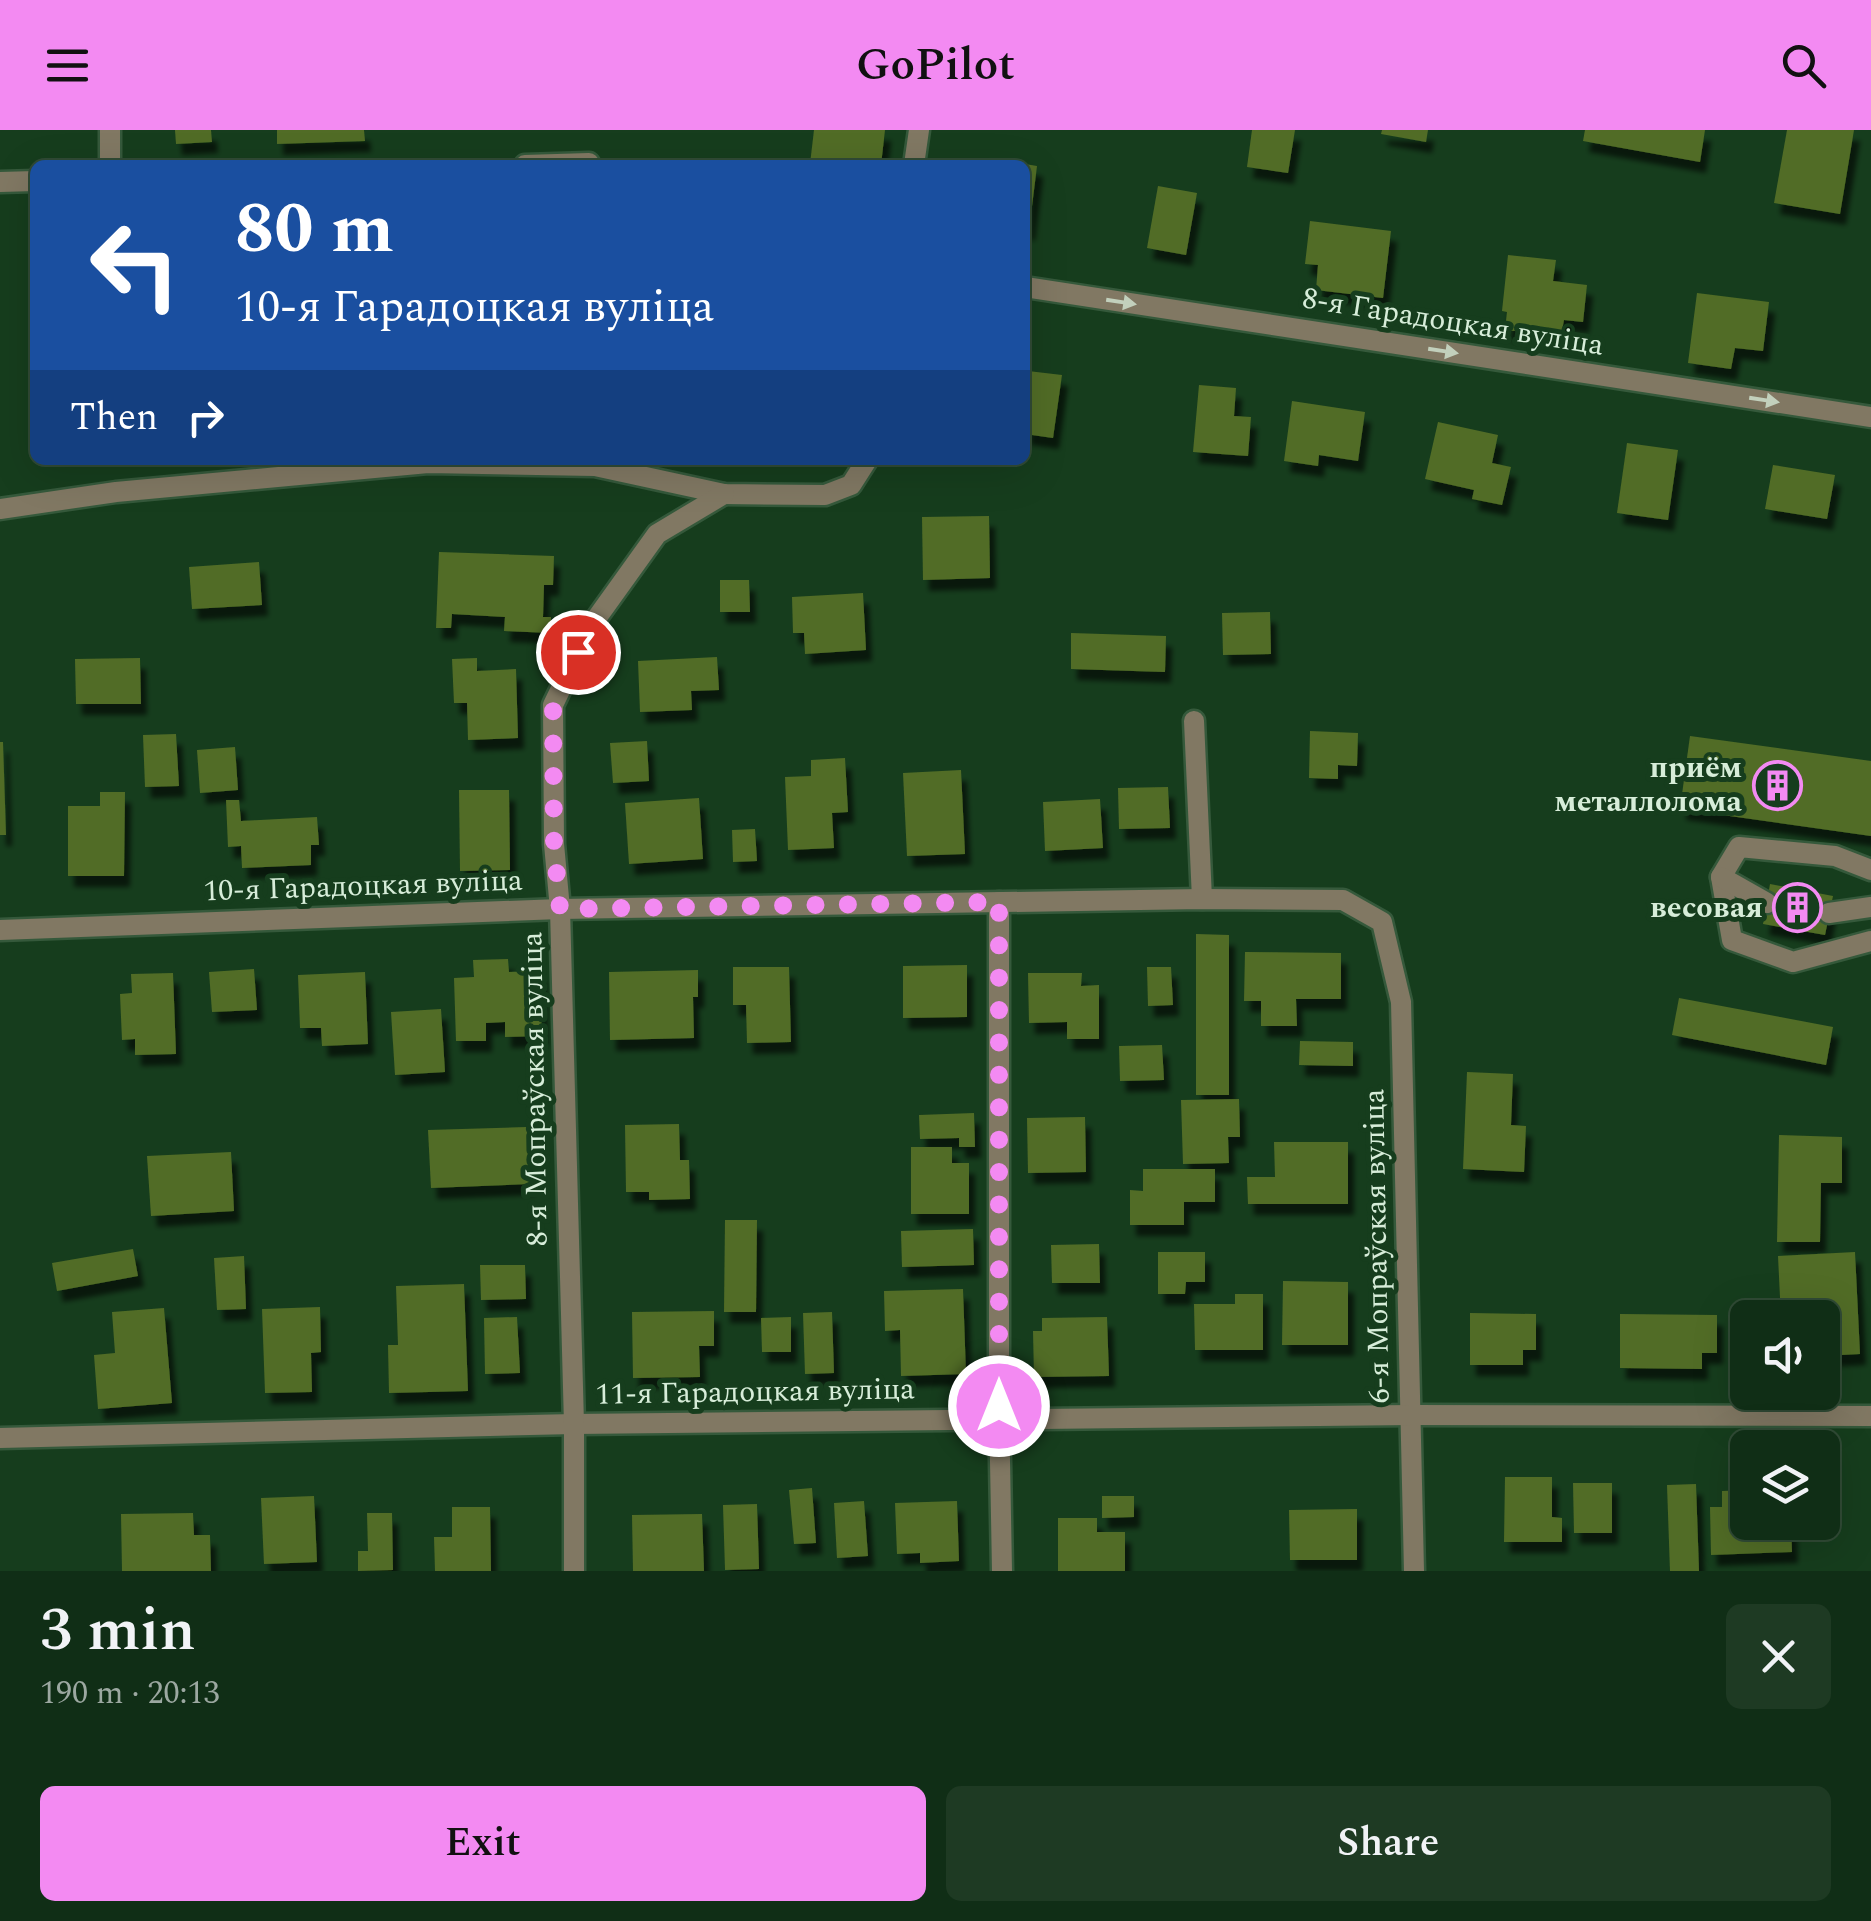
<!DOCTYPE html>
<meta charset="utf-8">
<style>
:root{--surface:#102e16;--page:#1e3a23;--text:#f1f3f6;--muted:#9ca8a1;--line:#304a35;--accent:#f38af2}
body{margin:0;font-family:Spectral,serif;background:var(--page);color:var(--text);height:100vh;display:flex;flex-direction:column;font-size:38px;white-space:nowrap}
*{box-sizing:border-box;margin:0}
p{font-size:32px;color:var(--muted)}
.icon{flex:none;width:55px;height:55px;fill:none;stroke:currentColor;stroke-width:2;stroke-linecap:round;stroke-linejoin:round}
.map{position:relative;height:1441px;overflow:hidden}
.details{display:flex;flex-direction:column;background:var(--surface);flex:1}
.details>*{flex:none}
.hud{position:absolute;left:30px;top:30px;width:1000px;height:305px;border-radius:15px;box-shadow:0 10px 40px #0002,0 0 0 2px var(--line);background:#1a4fa0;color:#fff;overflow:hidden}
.fabs{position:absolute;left:1730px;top:1170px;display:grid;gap:20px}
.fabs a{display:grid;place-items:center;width:110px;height:110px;border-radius:15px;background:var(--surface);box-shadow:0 10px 40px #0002,0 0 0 2px var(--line);font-size:50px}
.pin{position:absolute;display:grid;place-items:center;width:85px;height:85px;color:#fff;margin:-42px;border:5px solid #fff;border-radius:50%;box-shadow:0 2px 10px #0007}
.me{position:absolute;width:110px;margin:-55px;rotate:0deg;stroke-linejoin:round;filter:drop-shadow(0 0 8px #0008)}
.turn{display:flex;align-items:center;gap:35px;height:210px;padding:0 40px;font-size:45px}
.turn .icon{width:130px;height:130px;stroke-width:2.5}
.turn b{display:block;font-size:70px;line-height:85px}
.then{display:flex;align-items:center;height:95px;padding:0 40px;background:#0003;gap:20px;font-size:38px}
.round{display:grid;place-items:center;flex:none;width:105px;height:105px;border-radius:15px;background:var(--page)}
.overview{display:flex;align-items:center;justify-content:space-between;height:170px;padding:0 40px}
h1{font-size:60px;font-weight:600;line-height:75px}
.primary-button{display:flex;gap:20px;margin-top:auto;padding:20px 40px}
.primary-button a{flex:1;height:115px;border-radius:15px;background:var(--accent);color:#111;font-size:40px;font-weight:600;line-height:115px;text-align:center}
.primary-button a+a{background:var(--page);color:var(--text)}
header{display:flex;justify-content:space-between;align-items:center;height:130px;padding:0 40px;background:var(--accent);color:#111;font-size:45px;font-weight:600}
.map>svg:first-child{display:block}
.building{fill:#516c26;filter:url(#shadow)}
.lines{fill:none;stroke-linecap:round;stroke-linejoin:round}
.lane-casing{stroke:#35593b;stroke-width:25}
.street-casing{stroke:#35593b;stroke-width:25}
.lane{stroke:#817863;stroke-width:20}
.street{stroke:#817863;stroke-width:20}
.oneway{fill:#c2d0bc}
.route{stroke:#f38af2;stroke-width:18;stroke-dasharray:0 32.4}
.labels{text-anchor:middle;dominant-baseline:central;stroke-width:10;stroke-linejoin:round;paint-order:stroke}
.street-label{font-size:30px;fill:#d7edd9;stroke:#163d1d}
.poi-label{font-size:30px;font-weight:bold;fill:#d7edd9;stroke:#163d1d;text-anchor:end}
</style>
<header><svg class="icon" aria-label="menu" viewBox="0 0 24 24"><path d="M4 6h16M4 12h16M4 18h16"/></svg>GoPilot<svg class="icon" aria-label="search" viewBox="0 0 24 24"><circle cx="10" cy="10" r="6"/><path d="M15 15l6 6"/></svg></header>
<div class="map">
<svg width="1871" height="1441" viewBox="0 0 1871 1441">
<defs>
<filter id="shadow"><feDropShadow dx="6" dy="11" stdDeviation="2.5" flood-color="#0009"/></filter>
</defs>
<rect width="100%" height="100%" fill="#163d1d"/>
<g class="building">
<polygon points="175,0 211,0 212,12 176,14"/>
<polygon points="277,0 364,0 365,11 277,14"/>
<polygon points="814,0 885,0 881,35 810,34"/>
<polygon points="1252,0 1295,0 1288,43 1247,37"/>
<polygon points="1382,0 1428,0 1426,12 1381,4"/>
<polygon points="1585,0 1705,0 1700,32 1583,11"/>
<polygon points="1787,0 1854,0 1840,84 1774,73"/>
<polygon points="1025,34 1037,36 1029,100 1025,99"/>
<polygon points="1158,56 1197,63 1186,125 1147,118"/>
<polygon points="1310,91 1391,101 1383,168 1316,160 1318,135 1305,134"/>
<polygon points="1508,125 1556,130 1553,151 1587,155 1583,192 1564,190 1561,206 1505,200 1507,182 1502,181"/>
<polygon points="1697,163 1769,172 1763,221 1735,218 1731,239 1688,233"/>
<polygon points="1028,241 1062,245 1053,308 1025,304 1025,264"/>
<polygon points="1199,255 1236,258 1234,286 1251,287 1248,326 1193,322"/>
<polygon points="1292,271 1365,282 1358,331 1319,325 1318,336 1284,331"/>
<polygon points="1438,292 1498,305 1492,333 1511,337 1502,375 1472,369 1474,360 1425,349"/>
<polygon points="1627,313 1678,320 1668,390 1617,383"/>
<polygon points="1773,335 1835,345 1827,389 1765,379"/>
<polygon points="989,386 990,448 923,450 922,387"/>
<polygon points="439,422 554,426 553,455 544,455 543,487 551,487 551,503 504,501 505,487 452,484 451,498 436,498"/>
<polygon points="259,432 262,475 192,479 189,437"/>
<polygon points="720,450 749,450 750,482 720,482"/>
<polygon points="863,463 866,520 805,524 804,503 793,503 792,467"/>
<polygon points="1270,482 1271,524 1223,525 1222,483"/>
<polygon points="1071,503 1166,506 1165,542 1071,539"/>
<polygon points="717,527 719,560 691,561 692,580 640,582 638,531"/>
<polygon points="140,528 141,574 76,574 75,529"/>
<polygon points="477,528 477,541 516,539 518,608 468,610 467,573 454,573 452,529"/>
<polygon points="1310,601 1358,603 1357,636 1338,635 1338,649 1309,648"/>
<polygon points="176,604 179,656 145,657 143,605"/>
<polygon points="1690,606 1871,631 1871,706 1680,679"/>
<polygon points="647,611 649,651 613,653 610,613"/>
<polygon points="0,612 3,612 6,705 0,705"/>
<polygon points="235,617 238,660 200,663 197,620"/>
<polygon points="845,628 848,682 832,683 834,718 788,720 785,647 811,646 811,630"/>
<polygon points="961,640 965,724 907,726 903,643"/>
<polygon points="1168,657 1170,698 1119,699 1118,658"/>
<polygon points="459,660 509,660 510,740 460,741"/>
<polygon points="100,662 125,662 124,746 68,746 68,676 100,676"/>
<polygon points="699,668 703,729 629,734 625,673"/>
<polygon points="1100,669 1103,718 1045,721 1043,672"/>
<polygon points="226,670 239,670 241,691 317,687 319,715 311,715 311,735 242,738 241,716 228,717"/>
<polygon points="755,699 757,731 733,732 732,700"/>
<polygon points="1770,754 1833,766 1825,805 1763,794"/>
<polygon points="1196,804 1229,805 1229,965 1196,965"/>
<polygon points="1245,822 1341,823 1341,869 1296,869 1297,896 1261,896 1261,871 1244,871"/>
<polygon points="508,829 509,842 540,841 542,906 505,907 505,892 486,893 486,911 456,911 454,848 474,847 473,830"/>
<polygon points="967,835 967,887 903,888 903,836"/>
<polygon points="733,837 789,837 791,912 747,913 746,875 733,875"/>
<polygon points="1147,837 1171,837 1173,875 1148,876"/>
<polygon points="254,839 257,880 212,882 209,842"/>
<polygon points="698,840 698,867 693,867 694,908 610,910 609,842"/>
<polygon points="365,842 368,914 322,916 321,898 300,898 298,845"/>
<polygon points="173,843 176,924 135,925 135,909 122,910 120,864 132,863 131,844"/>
<polygon points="1028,843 1082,843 1081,856 1099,855 1099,909 1067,909 1067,892 1029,893"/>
<polygon points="1679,868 1833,897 1826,935 1672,905"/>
<polygon points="441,879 445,942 395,945 391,882"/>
<polygon points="1300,911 1353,912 1353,936 1299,935"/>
<polygon points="1162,915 1164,950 1120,951 1119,916"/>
<polygon points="1467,942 1513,944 1511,995 1526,996 1524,1042 1463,1039"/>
<polygon points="1239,969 1240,1007 1228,1007 1229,1033 1183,1034 1181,970"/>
<polygon points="974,983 975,1017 959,1017 959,1008 920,1009 919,985"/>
<polygon points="1085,987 1086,1042 1028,1043 1027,988"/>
<polygon points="679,994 680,1030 689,1030 690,1069 649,1070 649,1062 626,1062 625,995"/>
<polygon points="527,997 529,1054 431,1058 428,1000"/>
<polygon points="1779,1005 1842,1007 1842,1053 1821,1053 1820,1112 1777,1112"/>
<polygon points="1274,1012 1348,1012 1348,1074 1248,1074 1247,1047 1275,1047"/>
<polygon points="911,1017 952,1017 952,1033 969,1033 969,1084 911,1084"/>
<polygon points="231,1022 234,1081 151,1086 147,1026"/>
<polygon points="1143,1039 1215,1039 1215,1072 1184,1072 1184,1095 1130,1095 1130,1060 1143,1061"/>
<polygon points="725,1090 757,1090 756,1182 724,1182"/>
<polygon points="973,1099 974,1135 902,1137 901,1101"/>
<polygon points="1099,1114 1100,1153 1052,1153 1051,1115"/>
<polygon points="133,1119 138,1146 57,1161 52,1133"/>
<polygon points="1158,1122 1205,1122 1205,1152 1186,1152 1185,1164 1158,1164"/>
<polygon points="1855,1122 1860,1224 1822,1226 1822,1188 1781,1188 1778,1126"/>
<polygon points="244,1126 246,1179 217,1180 214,1128"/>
<polygon points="480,1135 525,1135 526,1169 481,1170"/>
<polygon points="1283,1151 1348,1152 1348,1215 1282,1215"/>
<polygon points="464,1154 468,1261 389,1263 388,1215 398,1215 396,1156"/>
<polygon points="963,1159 966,1244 901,1246 900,1200 885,1201 884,1161"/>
<polygon points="1235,1164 1263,1164 1263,1220 1195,1220 1194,1174 1235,1174"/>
<polygon points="320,1177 321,1222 311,1223 312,1262 265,1263 262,1179"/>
<polygon points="164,1178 172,1273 98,1279 94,1225 115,1223 112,1182"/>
<polygon points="714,1181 714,1216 699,1216 700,1247 633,1248 632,1182"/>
<polygon points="832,1182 834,1243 805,1244 803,1183"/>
<polygon points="1470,1183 1536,1184 1536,1220 1523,1220 1523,1235 1470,1235"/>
<polygon points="1620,1184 1717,1185 1717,1223 1702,1223 1702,1239 1620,1238"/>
<polygon points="517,1187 520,1243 485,1244 484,1188"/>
<polygon points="791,1187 791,1222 762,1222 761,1188"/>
<polygon points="1107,1187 1109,1246 1034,1247 1033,1201 1042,1201 1042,1188"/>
<polygon points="1505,1347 1552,1347 1552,1387 1562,1388 1562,1412 1504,1412"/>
<polygon points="1573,1353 1612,1353 1612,1403 1574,1403"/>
<polygon points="1696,1354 1699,1441 1670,1441 1667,1355"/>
<polygon points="812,1358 816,1413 794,1414 789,1360"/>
<polygon points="1748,1360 1748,1392 1791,1392 1792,1422 1711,1425 1710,1377 1722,1377 1722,1361"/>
<polygon points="314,1366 317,1432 264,1434 261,1368"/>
<polygon points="1102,1366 1134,1366 1134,1387 1102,1388"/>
<polygon points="864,1371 868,1426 837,1428 834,1373"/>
<polygon points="957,1371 959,1431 920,1433 920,1423 897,1424 895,1373"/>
<polygon points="757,1374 759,1439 725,1440 723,1375"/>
<polygon points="452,1377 490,1377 491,1441 435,1441 434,1407 452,1407"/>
<polygon points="1357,1379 1357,1430 1290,1430 1289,1380"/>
<polygon points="193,1383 194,1405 210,1405 211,1441 122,1441 121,1384"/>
<polygon points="367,1383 392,1383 393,1440 358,1441 358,1421 368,1421"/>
<polygon points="702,1384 704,1441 633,1441 632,1385"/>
<polygon points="1058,1388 1097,1388 1097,1402 1125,1402 1125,1441 1058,1441"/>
</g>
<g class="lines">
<defs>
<g id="lane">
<polyline points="110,0 110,35"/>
<polyline points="525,35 589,33"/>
<polyline points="0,52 35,51"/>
<polyline points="1194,591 1202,769"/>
<polyline points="1871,740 1835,726 1739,717 1721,747 1732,810 1793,832 1871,811"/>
<polyline points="1721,747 1767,773"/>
<polyline points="1829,783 1871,777"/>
</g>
<g id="street">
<polyline points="914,35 919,0"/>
<polyline points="1025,157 1871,287"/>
<polyline points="0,379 116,362 428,333 595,336 724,364 825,365 851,355 867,330"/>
<polyline points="999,772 999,1276 1002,1441"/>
<polyline points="0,800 560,779 1202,769 1343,770 1382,792 1401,872 1414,1441"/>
<polyline points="0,1308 574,1294 1412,1285 1871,1286"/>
<polyline points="574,1441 574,1294 560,779 554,714 553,575 591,496 657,404 724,364"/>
</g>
</defs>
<use href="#lane" class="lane-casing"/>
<use href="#street" class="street-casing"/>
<use href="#lane" class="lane"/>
<use href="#street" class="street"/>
</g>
<defs><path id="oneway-solid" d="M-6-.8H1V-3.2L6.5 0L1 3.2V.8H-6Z" transform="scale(2.5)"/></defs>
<g class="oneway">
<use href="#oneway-solid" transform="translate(1121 172) rotate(9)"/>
<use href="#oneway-solid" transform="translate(1443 221) rotate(9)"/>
<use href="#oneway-solid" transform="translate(1764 270) rotate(9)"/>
</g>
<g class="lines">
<polyline class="route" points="578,522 553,575 554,714 560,779 999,772 999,1276"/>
</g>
<defs>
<symbol id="building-ring" viewBox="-11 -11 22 22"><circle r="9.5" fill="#163d1d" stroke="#f38af2" stroke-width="1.5"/><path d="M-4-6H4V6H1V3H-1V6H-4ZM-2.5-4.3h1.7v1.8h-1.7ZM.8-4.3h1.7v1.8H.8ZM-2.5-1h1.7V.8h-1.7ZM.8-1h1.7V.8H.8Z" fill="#f38af2"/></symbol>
</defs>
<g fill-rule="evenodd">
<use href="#building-ring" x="1750" y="628" width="55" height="55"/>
<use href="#building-ring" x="1770" y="750" width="55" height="55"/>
</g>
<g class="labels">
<g class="street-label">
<text transform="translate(1453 192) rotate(9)">8-я Гарадоцкая вуліца</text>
<text transform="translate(363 756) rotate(-2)">10-я Гарадоцкая вуліца</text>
<text transform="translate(535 959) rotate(-91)">8-я Мопраўская вуліца</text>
<text transform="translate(1377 1116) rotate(-91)">6-я Мопраўская вуліца</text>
<text transform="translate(755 1262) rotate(-1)">11-я Гарадоцкая вуліца</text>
</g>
<g class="poi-label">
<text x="1742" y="638">приём<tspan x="1742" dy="34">металлолома</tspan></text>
<text x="1763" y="778">весовая</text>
</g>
</g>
</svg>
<div class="fabs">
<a><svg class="icon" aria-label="sound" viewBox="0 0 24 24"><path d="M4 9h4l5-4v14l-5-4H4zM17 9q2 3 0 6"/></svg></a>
<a><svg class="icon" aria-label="layers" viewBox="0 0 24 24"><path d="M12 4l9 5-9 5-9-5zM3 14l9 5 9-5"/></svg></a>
</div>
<div class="pin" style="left:578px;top:522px;background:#d93025"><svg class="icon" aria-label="arrive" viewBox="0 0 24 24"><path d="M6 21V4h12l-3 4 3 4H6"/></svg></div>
<svg class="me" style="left:999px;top:1276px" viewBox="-20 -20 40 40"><circle r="17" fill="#f38af2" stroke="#fff" stroke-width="3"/><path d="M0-11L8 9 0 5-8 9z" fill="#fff"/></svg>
<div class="hud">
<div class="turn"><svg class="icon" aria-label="left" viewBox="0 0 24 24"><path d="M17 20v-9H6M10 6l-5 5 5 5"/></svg><div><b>80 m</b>10-я Гарадоцкая вуліца</div></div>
<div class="then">Then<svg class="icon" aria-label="right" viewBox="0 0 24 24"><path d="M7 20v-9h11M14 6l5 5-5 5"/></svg></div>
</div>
</div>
<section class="details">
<div class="overview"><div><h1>3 min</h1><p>190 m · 20:13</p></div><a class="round"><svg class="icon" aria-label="close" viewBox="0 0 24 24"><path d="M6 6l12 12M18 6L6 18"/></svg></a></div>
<div class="primary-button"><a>Exit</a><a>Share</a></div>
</section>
